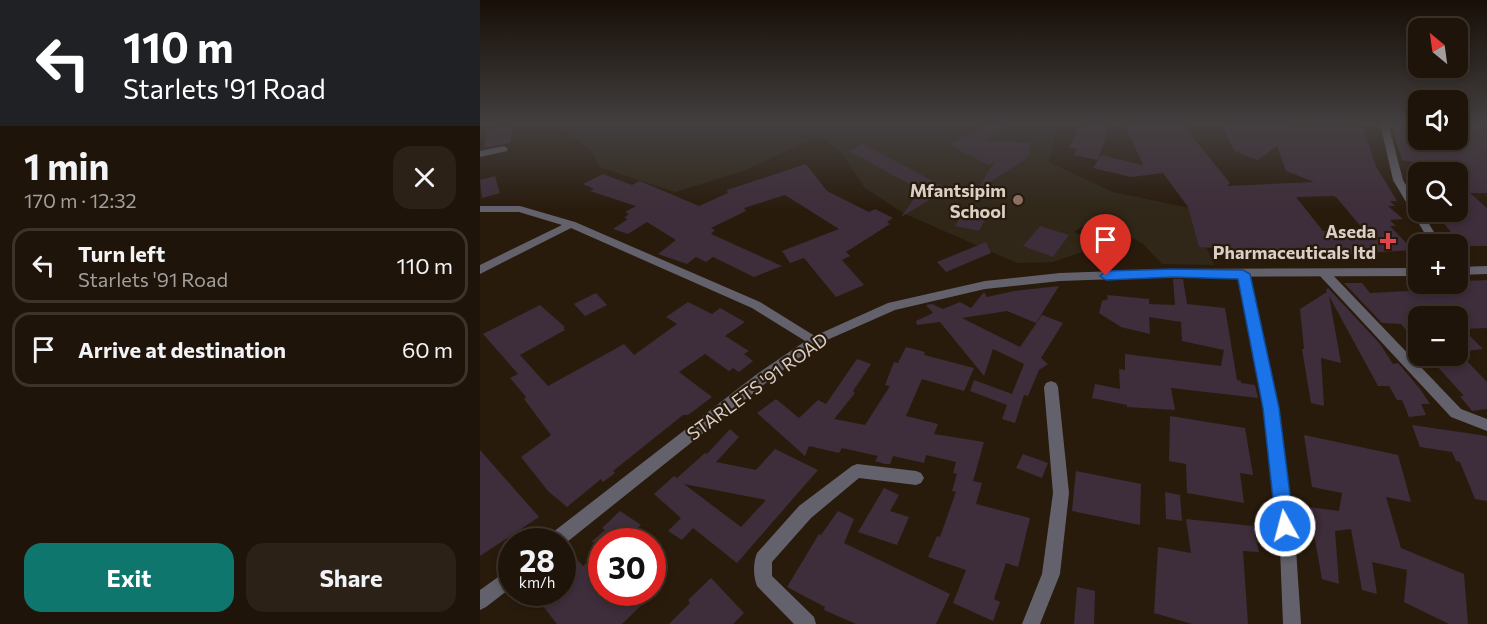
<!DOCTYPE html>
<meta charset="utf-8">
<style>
:root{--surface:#1f1409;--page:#2c2117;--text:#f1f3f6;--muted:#a19e9c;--line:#3c332a;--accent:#0f766e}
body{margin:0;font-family:Commissioner,sans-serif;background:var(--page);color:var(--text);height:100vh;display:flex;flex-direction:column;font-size:22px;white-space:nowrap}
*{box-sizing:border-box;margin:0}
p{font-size:20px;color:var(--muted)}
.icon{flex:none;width:33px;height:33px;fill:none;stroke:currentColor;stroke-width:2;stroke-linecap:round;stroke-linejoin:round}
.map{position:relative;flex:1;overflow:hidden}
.sheet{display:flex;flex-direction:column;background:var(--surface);width:480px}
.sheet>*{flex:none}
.top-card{background:#202124;color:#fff;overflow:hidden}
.needle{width:39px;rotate:331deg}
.buttons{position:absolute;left:928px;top:18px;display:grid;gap:12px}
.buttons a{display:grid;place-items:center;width:60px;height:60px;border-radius:12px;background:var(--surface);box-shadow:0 3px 9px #0003,0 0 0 2px var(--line);font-size:30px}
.speed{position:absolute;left:18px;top:528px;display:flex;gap:12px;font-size:30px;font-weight:700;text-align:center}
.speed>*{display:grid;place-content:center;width:78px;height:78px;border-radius:50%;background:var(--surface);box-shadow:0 3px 9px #0003,0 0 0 2px var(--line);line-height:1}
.speed small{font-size:15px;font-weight:400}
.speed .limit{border:9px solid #d22;background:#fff;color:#111}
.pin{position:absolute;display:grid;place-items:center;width:51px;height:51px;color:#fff;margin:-62px -26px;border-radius:50% 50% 50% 0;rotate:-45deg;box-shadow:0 0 6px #0007}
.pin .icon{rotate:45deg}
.me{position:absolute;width:66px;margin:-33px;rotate:353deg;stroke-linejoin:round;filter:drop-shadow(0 0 4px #0008)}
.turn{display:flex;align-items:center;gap:21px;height:126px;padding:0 24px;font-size:27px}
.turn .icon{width:78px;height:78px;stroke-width:2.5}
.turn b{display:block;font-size:42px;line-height:51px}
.round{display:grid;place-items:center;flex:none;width:63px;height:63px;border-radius:18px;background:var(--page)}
.head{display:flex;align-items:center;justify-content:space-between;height:102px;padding:0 24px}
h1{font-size:36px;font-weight:700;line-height:45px}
.button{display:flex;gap:12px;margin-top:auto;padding:12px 24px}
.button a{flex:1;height:69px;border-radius:18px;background:var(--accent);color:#fff;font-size:24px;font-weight:700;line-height:69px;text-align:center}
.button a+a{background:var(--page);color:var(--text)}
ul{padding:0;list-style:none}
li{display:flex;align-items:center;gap:18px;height:75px;margin:0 12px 9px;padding:0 12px;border:3px solid var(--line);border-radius:18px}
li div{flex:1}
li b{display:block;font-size:22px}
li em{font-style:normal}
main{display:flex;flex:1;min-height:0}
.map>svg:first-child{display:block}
.education{fill:#302718}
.building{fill:#3e2d3b;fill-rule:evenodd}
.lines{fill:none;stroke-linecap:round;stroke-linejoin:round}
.minor{fill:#63626c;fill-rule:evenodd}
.tertiary{fill:#63626c;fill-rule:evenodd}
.route{fill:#1a73e8;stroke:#114b97;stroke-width:1.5}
.education-dot{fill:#8d6e63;stroke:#291b0c;stroke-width:2}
.health-dot{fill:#e0444e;stroke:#291b0c;stroke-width:2}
.labels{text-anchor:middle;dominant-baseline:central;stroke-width:4.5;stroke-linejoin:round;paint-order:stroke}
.poi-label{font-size:18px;font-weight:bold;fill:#d9cfc6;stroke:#291b0c;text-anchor:end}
.street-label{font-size:18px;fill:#d9cfc6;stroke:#291b0c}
</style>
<main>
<section class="sheet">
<div class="top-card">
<div class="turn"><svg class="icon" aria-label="left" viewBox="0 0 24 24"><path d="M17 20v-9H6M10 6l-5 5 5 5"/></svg><div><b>110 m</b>Starlets '91 Road</div></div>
</div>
<div class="head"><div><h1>1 min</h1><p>170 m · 12:32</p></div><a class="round"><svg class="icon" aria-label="close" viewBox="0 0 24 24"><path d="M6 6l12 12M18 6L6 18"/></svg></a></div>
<ul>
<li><svg class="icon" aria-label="left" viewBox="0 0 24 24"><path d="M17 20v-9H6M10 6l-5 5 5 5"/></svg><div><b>Turn left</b><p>Starlets '91 Road</p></div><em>110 m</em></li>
<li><svg class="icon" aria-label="arrive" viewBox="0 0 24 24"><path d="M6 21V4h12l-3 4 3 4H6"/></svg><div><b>Arrive at destination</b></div><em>60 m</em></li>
</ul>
<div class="button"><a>Exit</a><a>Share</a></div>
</section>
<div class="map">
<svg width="1007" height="624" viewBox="0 0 1007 624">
<rect width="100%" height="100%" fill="#291b0c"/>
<polygon class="education" points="54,123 579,123 569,162 633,192 710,208 734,265 682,264 663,244 617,217 594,232 602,236 602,252 573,262 537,263 423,213 385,188 361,152 339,136 263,171 195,192 119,167 111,150 76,126"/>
<g class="building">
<polygon points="510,123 527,123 529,126 504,140 550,143 549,157 497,190 515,161 509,165 469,145"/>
<polygon points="602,123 630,123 618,160 594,155 597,149 589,148"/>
<path d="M644,123h57l49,60 -3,3 87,-4 -28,-11 -9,-25 -19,14 -24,-9 -13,-28h72l1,4 51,-1 18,3 13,37 21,35h-7l5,5h-7l15,13 -13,1 6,6h-6l23,24 -63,4h-38l2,3 -36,2 -6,-9h-55l-1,-2 -17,-1 -11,-40 -25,-34 -32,4 -38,-9 8,-13 42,10zM853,196l3,1 27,32 -40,2 -27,-34z"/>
<polygon points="910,123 923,123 924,131 939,133 939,140 959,141 978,140 979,123 1007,123 1007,193 990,193 1007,208 1007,246 983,246 954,212 978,212 978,166 942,160 943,164 922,160"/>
<polygon points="34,125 30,143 4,148 7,130"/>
<polygon points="383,144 468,189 421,217 440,190 369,151"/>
<polygon points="326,164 347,191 389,212 395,209 413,218 407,222 410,224 366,252 370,256 362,260 384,285 356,297 324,258 310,263 302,251 359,229 305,195 264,208 266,211 231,228 235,230 231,234 302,266 274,277 233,257 226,262 216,257 207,264 178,254 196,240 167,222 148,234 133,229 148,219 144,218 149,214 145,212 156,206 110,191 114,189 103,184 123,174 152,185 160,181 219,206 248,193 247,190"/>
<polygon points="15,176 20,193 2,198 0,180"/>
<polygon points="486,207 510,211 499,231 475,226"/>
<polygon points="560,226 589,235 573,257 543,246"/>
<polygon points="506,242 511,253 466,272 457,262"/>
<polygon points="693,279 703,279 707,304 745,308 757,380 761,381 761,383 775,385 778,398 691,388 695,410 647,407 647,405 612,398 615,384 640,389 639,369 645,370 645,354 741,366 744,350 702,341 701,322 669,317 670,334 641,327 619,313 622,301 628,299 627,295 669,299 669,304 695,305"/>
<polygon points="1007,280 1007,328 983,329 1003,349 978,352 978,316 939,316 939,345 921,324 902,323 864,283 882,283 890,293 968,289 963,284 988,284 986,281"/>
<polygon points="579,286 556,323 527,311 482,318 540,347 562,315 583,323 561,358 568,364 559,370 548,396 544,395 535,423 522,419 527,405 490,391 494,380 532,394 544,364 513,349 504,376 460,322 437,325 436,321 453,313 446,305 452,304 463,309 480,302 491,308 504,292 507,297 534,291"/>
<polygon points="848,288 900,344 913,364 918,363 940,389 950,404 941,404 946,415 929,417 922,400 917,400 909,386 898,386 849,296 861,363 841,358 844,406 831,403 822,349 824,349 820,309 847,292 846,290"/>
<polygon points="116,293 127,305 105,316 94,304"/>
<polygon points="208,302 232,314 240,308 265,322 245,336 269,351 264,354 273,361 259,372 253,368 249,371 225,354 199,372 232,397 208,415 203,415 133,471 135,473 123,482 121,479 87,507 68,491 41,457 71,435 44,399 46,397 30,378 38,374 3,334 60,305 85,327 83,328 85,330 40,355 68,386 144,344 154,355 197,324 186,317"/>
<polygon points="426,347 445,352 444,355 494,368 484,391 442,379 426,416 458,424 454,434 504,442 493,481 502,483 496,504 550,518 538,567 526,563 514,599 520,602 513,621 473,603 486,570 448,557 457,536 460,537 476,492 472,491 477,474 473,473 476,462 446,455 444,463 413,456 410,464 405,464 395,461 398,456 362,448 359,453 329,446 325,456 277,413 296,399 319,418 338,400 346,404 377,359 391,364 373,391 375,393 354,419 385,425 410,386 405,385 414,362 418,363"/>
<polygon points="948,356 982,356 1007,382 1007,409 992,411 980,396 984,396"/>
<polygon points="690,416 765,428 773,475 760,473 764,503 707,493 706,464 689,461"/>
<polygon points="932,425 1007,436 1007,501 995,499 980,462 976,461 972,452 940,447"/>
<path d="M250,429l9,8 -23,25 40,8 19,-21 43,21 -81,93 -44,-35 -11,12 -14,-9 13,-13 -27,-24 20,-18 3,2 28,-25 2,1zM204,484l82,16 -25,27z"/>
<polygon points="824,435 918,455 931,502 906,497 921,548 984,574 988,624 969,624 924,602 927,570 892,562 897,594 882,590 871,529 855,531 859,584 842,579 829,507 859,511 862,493 832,487"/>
<polygon points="0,450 59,517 0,556"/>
<polygon points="543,454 568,463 562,478 536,468"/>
<polygon points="596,471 661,484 660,525 592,511"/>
<polygon points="404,488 419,495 410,511 429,517 417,545 378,532"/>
<polygon points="685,492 700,495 702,521 686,519"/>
<polygon points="140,511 161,525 144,542 111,542 125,530 122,528"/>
<polygon points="358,511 374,519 364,543 470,594 456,624 376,624 344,610 345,607 307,587 339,534 341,535"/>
<polygon points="706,519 773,526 779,552 763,551 768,624 712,624 674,613 678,547 711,553"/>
<polygon points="122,551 122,592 175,592 142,624 77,624 52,592 82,592 82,566 94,556 103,566"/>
<polygon points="231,578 264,613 253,624 189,624 210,603 208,600"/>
<polygon points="597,587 615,591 614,624 594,624"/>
</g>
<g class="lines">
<g class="minor">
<polygon points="900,123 908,123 923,180 939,207 939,212 942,212 961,244 951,244 913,180"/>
<polygon points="24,146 28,149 27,151 0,157 0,151"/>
<polygon points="0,206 40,206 95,222 280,302 338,338 340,341 338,344 330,344 272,308 91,228 0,274 0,265 82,225 39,212 0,212"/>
<polygon points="844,269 848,270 981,409 1007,419 1007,431 971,417 840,276 838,273"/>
<polygon points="763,270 769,274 798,408 816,549 821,624 803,624 800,549 784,408 757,274"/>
<polygon points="571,381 576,383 578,387 589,493 580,574 560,624 542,624 562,574 573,493 564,387 566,383"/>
<path d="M377,464l59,7 5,2 3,5 -3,5 -5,2 -57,-7 -48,40 -39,44v14l42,41 2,7h-22l-37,-38c-4,-10 -4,-23 0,-33l42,-47 53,-40z"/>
</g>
<g class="tertiary">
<polygon points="1007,266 1007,274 978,275 978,267"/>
<polygon points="939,268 939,276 693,277 580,281 505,289 415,310 338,344 287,382 82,546 82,542 66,542 68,536 277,374 330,338 408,303 505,281 580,273 693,269"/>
<polygon points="32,567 32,587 6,607 0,610 0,590"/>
</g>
</g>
<linearGradient id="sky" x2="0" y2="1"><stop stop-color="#170f07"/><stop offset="0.59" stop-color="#433f40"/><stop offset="1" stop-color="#433f40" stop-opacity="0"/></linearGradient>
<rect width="1007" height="210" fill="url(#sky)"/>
<polygon class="route" points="693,269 763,270 770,274 799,408 814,526 812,532 805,535 798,532 796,526 783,408 758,279 693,277 626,280 620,276 626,271"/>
<circle class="education-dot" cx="538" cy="200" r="6"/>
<path class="health-dot" d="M905 232h6v6h6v6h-6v6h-6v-6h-6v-6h6z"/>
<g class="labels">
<g class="poi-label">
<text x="526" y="190">Mfantsipim<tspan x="526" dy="21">School</tspan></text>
<text x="896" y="231">Aseda<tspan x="896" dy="21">Pharmaceuticals ltd</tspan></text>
</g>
<g class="street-label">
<text transform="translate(277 386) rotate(-36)">STARLETS '91 ROAD</text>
</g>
</g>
</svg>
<div class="buttons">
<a><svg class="needle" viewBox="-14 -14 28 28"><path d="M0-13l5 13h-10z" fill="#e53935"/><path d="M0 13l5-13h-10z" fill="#a19e9c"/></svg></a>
<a><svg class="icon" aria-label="sound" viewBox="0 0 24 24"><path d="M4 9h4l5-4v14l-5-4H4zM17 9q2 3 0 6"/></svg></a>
<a><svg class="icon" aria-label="search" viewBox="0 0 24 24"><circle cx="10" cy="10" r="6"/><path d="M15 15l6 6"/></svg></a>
<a>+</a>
<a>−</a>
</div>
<div class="speed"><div>28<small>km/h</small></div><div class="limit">30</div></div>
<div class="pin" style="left:626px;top:276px;background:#d93025"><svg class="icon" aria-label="arrive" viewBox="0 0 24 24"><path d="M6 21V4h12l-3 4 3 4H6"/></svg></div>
<svg class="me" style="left:805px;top:526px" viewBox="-20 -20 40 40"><circle r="17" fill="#1a73e8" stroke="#fff" stroke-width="3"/><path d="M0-11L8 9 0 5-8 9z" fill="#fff"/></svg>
</div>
</main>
